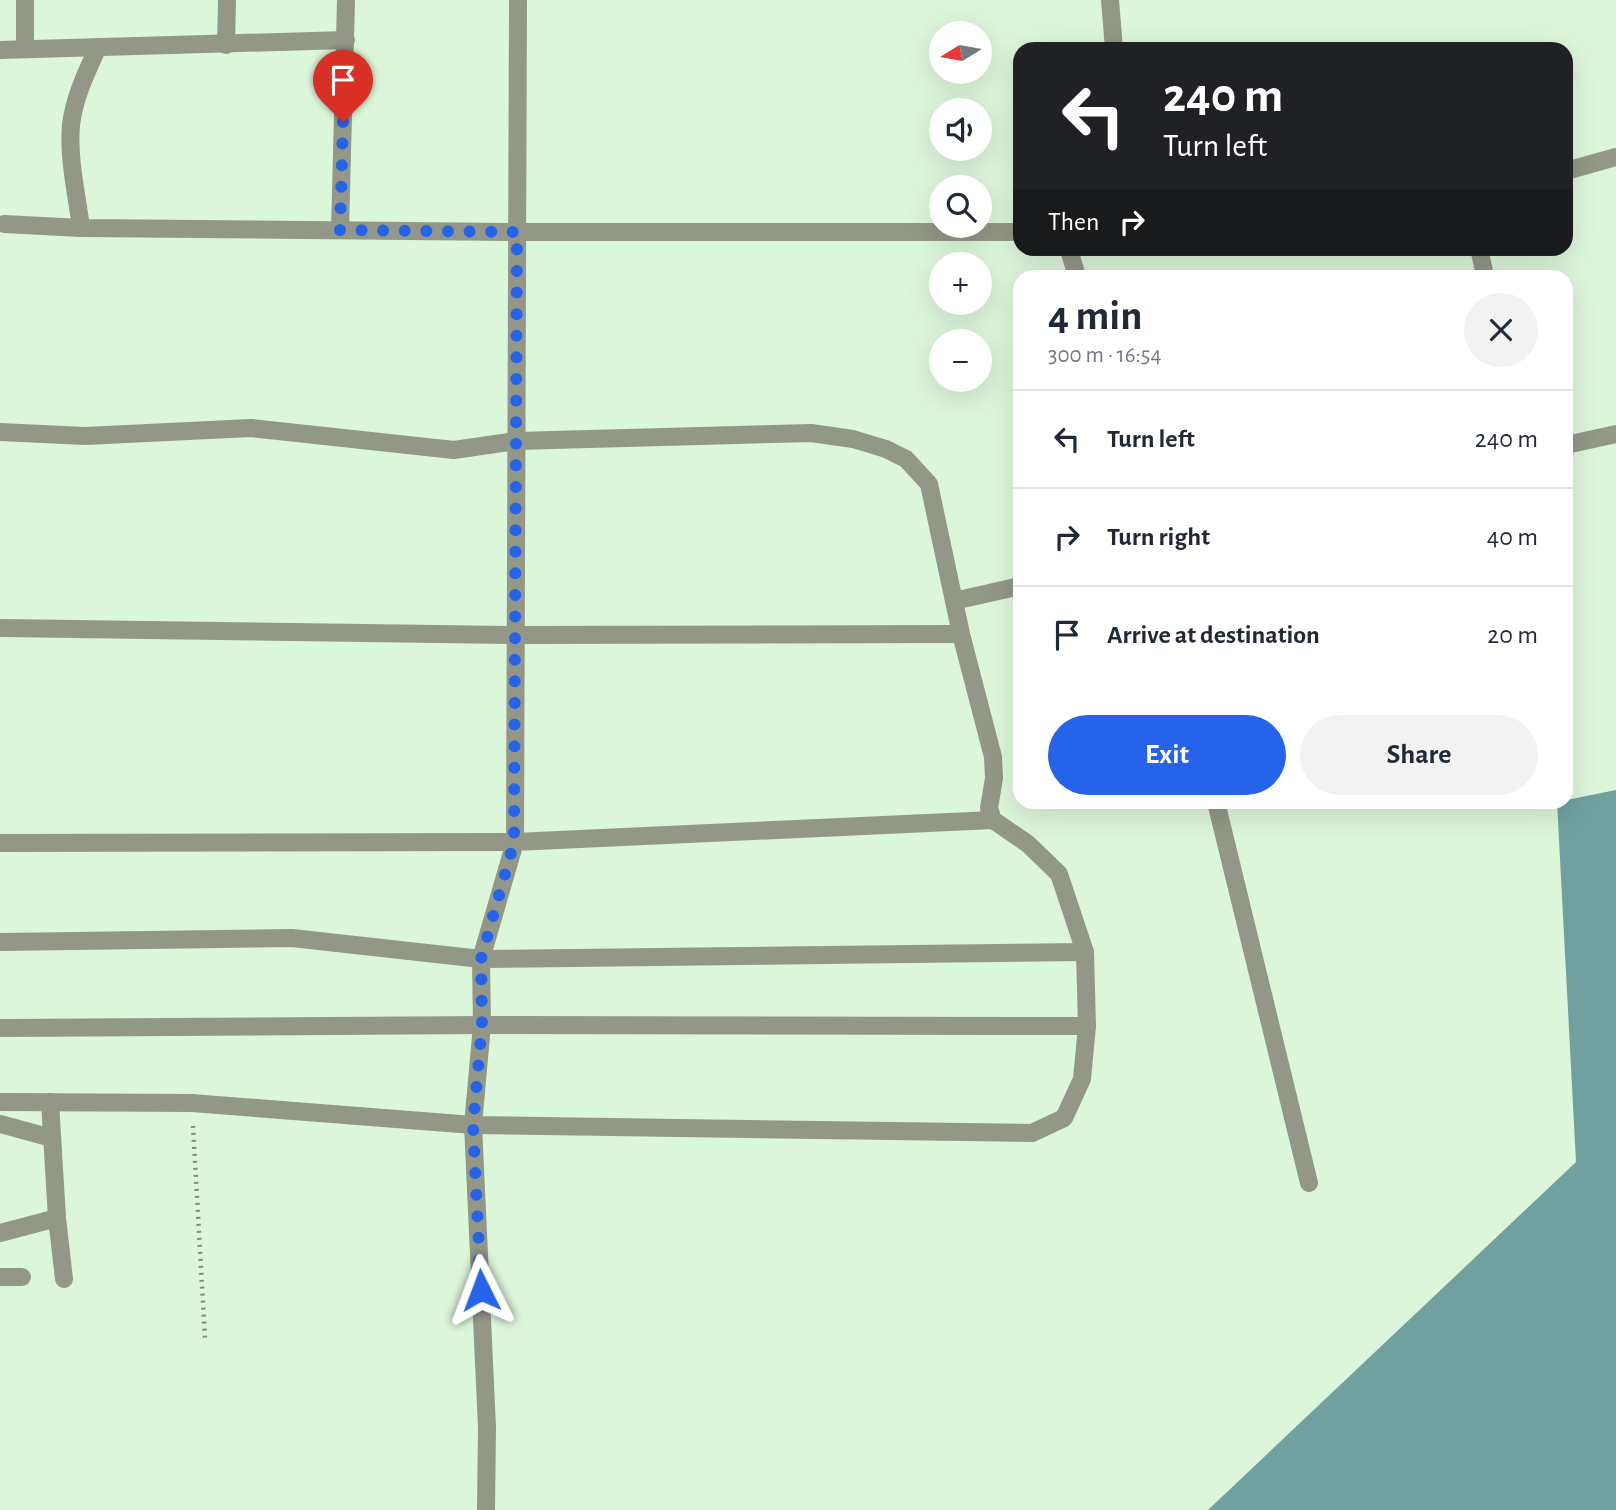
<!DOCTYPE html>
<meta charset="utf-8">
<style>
:root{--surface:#fff;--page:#f2f2f3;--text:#1f2937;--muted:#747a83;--line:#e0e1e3;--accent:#2563eb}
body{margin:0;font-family:"Alegreya Sans",sans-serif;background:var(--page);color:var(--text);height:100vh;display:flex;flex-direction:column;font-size:26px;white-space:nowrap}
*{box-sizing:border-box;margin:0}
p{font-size:23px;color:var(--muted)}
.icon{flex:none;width:38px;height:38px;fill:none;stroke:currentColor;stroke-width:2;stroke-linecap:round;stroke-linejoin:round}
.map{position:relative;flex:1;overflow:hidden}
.side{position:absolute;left:1013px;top:270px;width:560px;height:539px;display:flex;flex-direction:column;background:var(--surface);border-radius:21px;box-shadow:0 7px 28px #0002}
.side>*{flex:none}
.top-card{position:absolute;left:1013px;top:42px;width:560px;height:214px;border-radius:21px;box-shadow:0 7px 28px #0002;background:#202124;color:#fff;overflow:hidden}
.needle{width:46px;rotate:259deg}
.controls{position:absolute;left:929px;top:21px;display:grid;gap:14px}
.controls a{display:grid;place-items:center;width:63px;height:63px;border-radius:50%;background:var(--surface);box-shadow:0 7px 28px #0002;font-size:35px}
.pin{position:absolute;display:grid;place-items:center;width:60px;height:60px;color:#fff;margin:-72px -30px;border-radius:50% 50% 50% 0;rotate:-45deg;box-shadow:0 0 7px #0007}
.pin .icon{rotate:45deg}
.me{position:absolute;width:77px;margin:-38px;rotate:357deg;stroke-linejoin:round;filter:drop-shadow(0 0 5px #0008)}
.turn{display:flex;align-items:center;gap:24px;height:147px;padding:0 35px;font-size:32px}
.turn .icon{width:91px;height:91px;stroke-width:2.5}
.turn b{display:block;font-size:49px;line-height:60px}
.then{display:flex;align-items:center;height:66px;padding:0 35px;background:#0003;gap:14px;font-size:26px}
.round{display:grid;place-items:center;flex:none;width:74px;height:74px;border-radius:37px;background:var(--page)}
.headline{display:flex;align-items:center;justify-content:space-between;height:119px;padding:0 35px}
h1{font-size:42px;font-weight:700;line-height:52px}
.action{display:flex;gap:14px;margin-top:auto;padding:14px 35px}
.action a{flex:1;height:80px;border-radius:42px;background:var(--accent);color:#fff;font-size:28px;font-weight:700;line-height:80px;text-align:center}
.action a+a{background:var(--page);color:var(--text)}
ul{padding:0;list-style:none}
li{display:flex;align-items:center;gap:21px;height:98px;padding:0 35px;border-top:2px solid var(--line)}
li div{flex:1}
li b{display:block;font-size:26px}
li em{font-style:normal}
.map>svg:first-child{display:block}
.water{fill:#70a1a0}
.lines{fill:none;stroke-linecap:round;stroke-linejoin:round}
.path{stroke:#7d8f7c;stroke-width:4.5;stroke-dasharray:2 5;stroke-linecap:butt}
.minor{stroke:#939787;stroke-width:18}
.route{stroke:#2563eb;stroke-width:12;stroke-dasharray:0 21.6}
</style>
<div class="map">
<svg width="1616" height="1510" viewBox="0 0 1616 1510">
<rect width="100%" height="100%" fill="#dcf6da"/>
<polygon class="water" points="1616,790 1616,1510 1208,1510 1576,1162 1557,802"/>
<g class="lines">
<polyline class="path" points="193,1126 205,1338"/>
<g class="minor">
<polyline points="25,0 25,48"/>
<polyline points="1110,0 1114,49"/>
<polyline points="226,45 227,0"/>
<polyline points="0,50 346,40"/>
<polyline points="1566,171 1616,157"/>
<polyline points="4,224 81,228 517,232 1020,232"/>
<path d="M81,228c-4,-33 -13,-69 -10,-103 3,-27 16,-54 27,-78"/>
<polyline points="340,230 346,0"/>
<polyline points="1066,248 1069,250 1077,276"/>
<polyline points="1479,248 1485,276"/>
<polyline points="0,432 85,436 251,428 454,450 516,441 811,433 853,439 886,449 906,459 929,484 961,634 993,757 994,778 989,808 993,820 1028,844 1059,874 1085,952 1087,1026 1082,1079 1064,1118 1032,1133 473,1125 192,1103 0,1102"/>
<polyline points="1566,445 1616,434"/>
<polyline points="954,601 1020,586"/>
<polyline points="0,628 516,635 961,634"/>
<polyline points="1216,802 1309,1183"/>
<polyline points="0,843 515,842 993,820"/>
<polyline points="0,942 292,938 481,959 1085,952"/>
<polyline points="0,1028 482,1025 1087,1026"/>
<polyline points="0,1124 52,1138"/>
<polyline points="57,1218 64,1279"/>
<polyline points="0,1233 57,1218 50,1102"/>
<polyline points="0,1277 22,1277"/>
<polyline points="486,1510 487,1427 473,1125 482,1025 481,959 515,842 518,0"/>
</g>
</g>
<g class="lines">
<polyline class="route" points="343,122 340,230 517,232 514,842 481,959 482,1025 473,1125 481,1290"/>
</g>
</svg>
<div class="controls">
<a><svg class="needle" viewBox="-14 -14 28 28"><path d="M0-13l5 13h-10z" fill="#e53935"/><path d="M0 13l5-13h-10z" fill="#747a83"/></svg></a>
<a><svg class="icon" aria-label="sound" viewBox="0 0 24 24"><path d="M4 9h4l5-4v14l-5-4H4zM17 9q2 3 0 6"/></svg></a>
<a><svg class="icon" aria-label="search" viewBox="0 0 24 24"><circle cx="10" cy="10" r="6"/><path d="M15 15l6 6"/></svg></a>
<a>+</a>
<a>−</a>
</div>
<div class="pin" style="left:343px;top:122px;background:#d93025"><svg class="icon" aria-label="arrive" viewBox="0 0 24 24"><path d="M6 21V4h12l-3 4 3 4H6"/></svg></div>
<svg class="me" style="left:481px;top:1290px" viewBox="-20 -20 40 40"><path d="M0-17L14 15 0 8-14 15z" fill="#2563eb" stroke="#fff" stroke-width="4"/></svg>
<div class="top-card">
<div class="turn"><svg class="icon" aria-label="left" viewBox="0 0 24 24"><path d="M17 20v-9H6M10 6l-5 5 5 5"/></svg><div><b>240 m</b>Turn left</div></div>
<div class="then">Then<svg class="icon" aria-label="right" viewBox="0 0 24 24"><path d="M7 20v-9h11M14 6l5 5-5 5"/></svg></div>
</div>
<section class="side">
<div class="headline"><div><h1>4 min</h1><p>300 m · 16:54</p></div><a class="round"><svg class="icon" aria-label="close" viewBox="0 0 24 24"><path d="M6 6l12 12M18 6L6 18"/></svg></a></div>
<ul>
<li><svg class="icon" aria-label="left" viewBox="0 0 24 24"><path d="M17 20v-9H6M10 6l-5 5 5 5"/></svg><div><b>Turn left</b></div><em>240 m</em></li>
<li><svg class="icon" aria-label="right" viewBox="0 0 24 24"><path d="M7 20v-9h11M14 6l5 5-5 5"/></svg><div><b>Turn right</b></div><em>40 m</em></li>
<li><svg class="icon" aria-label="arrive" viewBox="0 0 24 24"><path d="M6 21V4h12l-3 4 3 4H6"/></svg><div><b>Arrive at destination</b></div><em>20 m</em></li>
</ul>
<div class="action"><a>Exit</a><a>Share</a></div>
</section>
</div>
